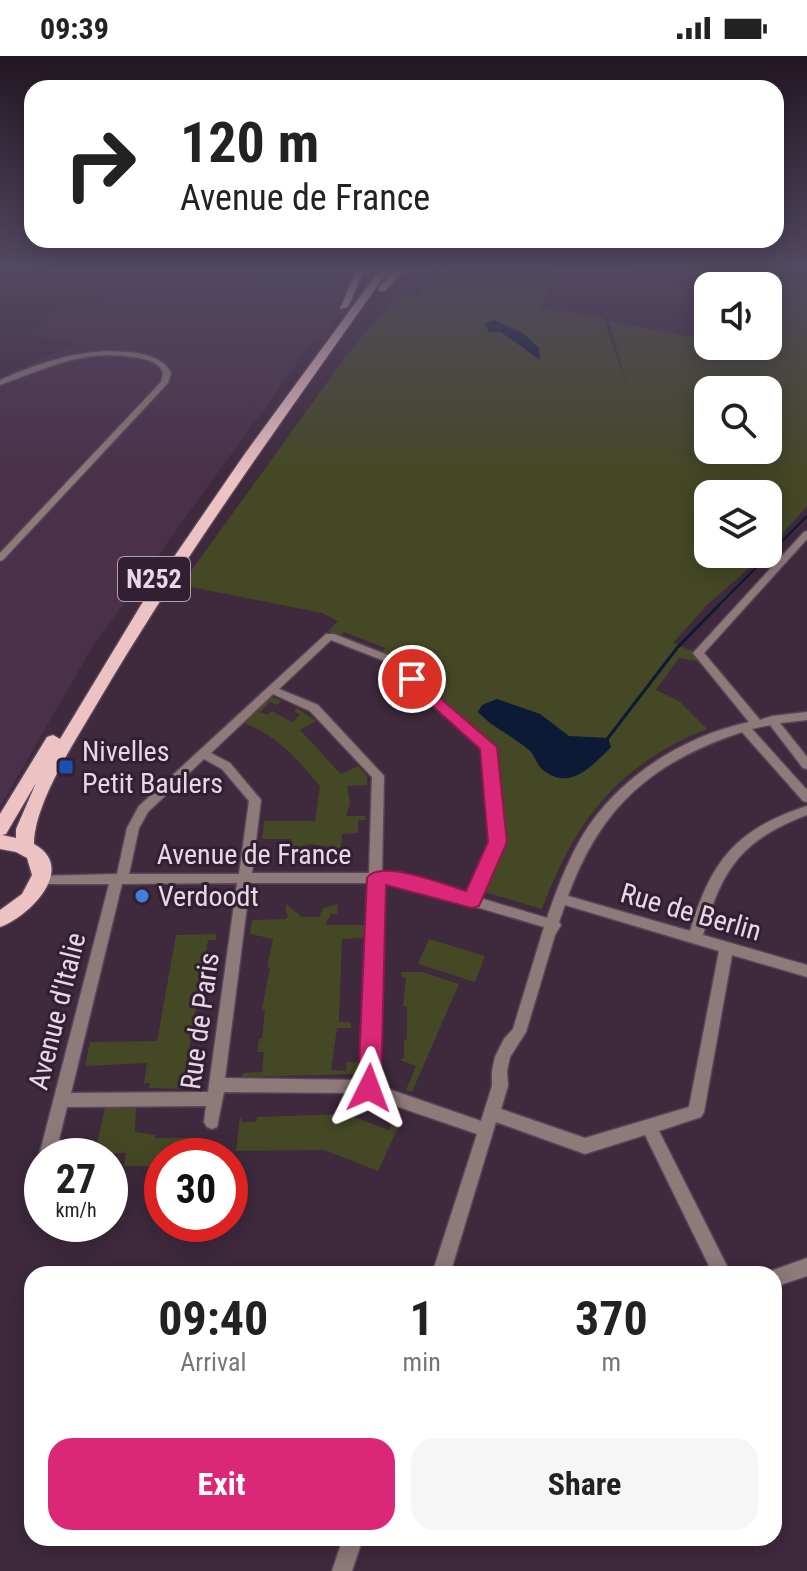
<!DOCTYPE html>
<style>
:root{--surface:#fff;--page:#f6f6f6;--text:#222;--muted:#767676;--accent:#db2777}
body{margin:0;font-family:"Roboto Condensed",sans-serif;background:var(--page);color:var(--text);height:100vh;display:flex;flex-direction:column;font-size:30px;white-space:nowrap}
*{box-sizing:border-box;margin:0}
p{font-size:26px;color:var(--muted)}
.icon{flex:none;width:44px;height:44px;fill:none;stroke:currentColor;stroke-width:2;stroke-linecap:round;stroke-linejoin:round}
.map{position:relative;flex:1;overflow:hidden}
.details{position:absolute;left:24px;top:1210px;width:758px;height:280px;display:flex;flex-direction:column;background:var(--surface);border-radius:24px;box-shadow:0 4px 20px #0003}
.details>*{flex:none}
.banner{position:absolute;left:24px;top:24px;width:760px;height:168px;border-radius:24px;box-shadow:0 4px 20px #0003;background:#fff;color:var(--text);overflow:hidden}
.tools{position:absolute;left:694px;top:216px;display:grid;gap:16px}
.tools a{display:grid;place-items:center;width:88px;height:88px;border-radius:16px;background:var(--surface);box-shadow:0 4px 20px #0003;font-size:40px}
.speed{position:absolute;left:24px;top:1082px;display:flex;gap:16px;font-size:40px;font-weight:700;text-align:center}
.speed>*{display:grid;place-content:center;width:104px;height:104px;border-radius:50%;background:var(--surface);box-shadow:0 4px 20px #0003;line-height:1}
.speed small{font-size:20px;font-weight:400}
.speed .limit{border:12px solid #d22;background:#fff;color:#111}
.pin{position:absolute;display:grid;place-items:center;width:68px;height:68px;color:#fff;margin:-34px;border:4px solid #fff;border-radius:50%;box-shadow:0 2px 8px #0007}
.me{position:absolute;width:88px;margin:-44px;rotate:3deg;stroke-linejoin:round;filter:drop-shadow(0 0 6px #0008)}
.turn{display:flex;align-items:center;gap:28px;height:168px;padding:0 24px;font-size:36px}
.turn .icon{width:104px;height:104px;stroke-width:2.5}
.turn b{display:block;font-size:56px;line-height:68px}
.eta{display:flex;justify-content:space-evenly;align-items:center;height:136px;text-align:center}
.eta b{font-size:48px;font-weight:700;line-height:56px}
.action{display:flex;gap:16px;margin-top:auto;padding:16px 24px}
.action a{flex:1;height:92px;border-radius:24px;background:var(--accent);color:#fff;font-size:32px;font-weight:700;line-height:92px;text-align:center}
.action a+a{background:var(--page);color:var(--text)}
.status{display:flex;justify-content:space-between;align-items:center;height:56px;padding:0 40px;background:var(--surface);direction:ltr}
.status svg{height:22px;fill:currentColor}
.map>svg:first-child{display:block}
.built{fill:#4a3049}
.green{fill:#444824;fill-rule:evenodd}
.water{fill:#0c1a36}
.lines{fill:none;stroke-linecap:round;stroke-linejoin:round}
.stream-far1{stroke:#0c1a36;stroke-width:2}
.stream{stroke:#0c1a36;stroke-width:3}
.street-casing{stroke:#594558;stroke-width:3}
.primary-casing{stroke:#594558;stroke-width:3}
.street{fill:#8f7a7a;fill-rule:evenodd}
.primary{fill:#edc2c3;fill-rule:evenodd}
.route{fill:#db2777;stroke:#8e194d;stroke-width:2}
.transit-dot{fill:#1a4fb4;stroke:#331f32;stroke-width:3}
.shop-dot{fill:#3f7fe0;stroke:#331f32;stroke-width:3}
.labels{text-anchor:middle;dominant-baseline:central;stroke-width:6;stroke-linejoin:round;paint-order:stroke}
.shield{fill:#331f32;stroke:#b0a1af;stroke-width:2}
.shield-label{font-size:26px;font-weight:bold;fill:#e6d9e5}
.poi-label{font-size:28px;fill:#e6d9e5;stroke:#331f32;text-anchor:start}
.street-label{font-size:28px;fill:#e6d9e5;stroke:#331f32}
</style>
<div class="status"><b>09:39</b><svg viewBox="0 0 49 12"><path d="M0 12V9h3v3zM5 12V6h3v6zM10 12V3h3v9zM15 12V0h3v12zM26 1h20v11H26zM47 4h2v5h-2z"/></svg></div>
<div class="map">
<svg width="807" height="1515" viewBox="0 0 807 1515">
<rect width="100%" height="100%" fill="#3e293d"/>
<polygon class="built" points="222,212 360,212 325,285 315,282 93,590 0,751 0,322 76,287 27,278 60,253 88,256 132,220"/>
<g class="green">
<path d="M433,212h124l-18,45 7,-4 57,9 24,68 -18,-65 99,19v6h60v-60h-60v21h-8l3,-27 -90,-12h194v238l-39,44v-56h-60v60h57l-58,51 -34,38 19,8 10,11 -23,-4 -23,32 23,11 28,28c-91,37 -131,91 -165,180l-58,-17 20,-49 -10,-97 -101,-89 -11,-5 3,-4 -41,-16 -5,4 -11,-5 10,-10 -16,-8 -141,-28 165,-229 51,-61 20,1 6,-10 16,3 8,-19 -16,2zM708,334h60v60h-60z"/>
<path d="M272,641l9,4 -4,4 -7,-3 -10,10 7,3 5,-4 20,11 8,-7 -6,-4 3,-3 19,13 -16,9 41,44 17,-8 9,10v9l-20,1 3,17 -4,13h19l1,4h-8v13l-16,1 -1,15 -31,-5 -20,6 1,-11h-29l2,-18h51l5,-35c-26,-29 -39,-48 -76,-63z"/>
<polygon points="286,848 302,861 319,861 323,852 338,848 337,858 331,858 325,869 364,869 364,882 342,883 339,966 351,966 351,972 337,972 331,1014 346,1015 347,1006 359,1006 359,1018 241,1021 243,1017 262,1016 264,996 257,996 259,983 262,982 265,954 262,953 270,912 267,911 273,883 250,878 252,864 285,863 289,860 286,857"/>
<polygon points="216,878 216,884 208,884 182,1033 149,1032 150,1027 144,1027 147,1007 85,1010 90,986 157,985 176,879"/>
<polygon points="429,883 485,900 475,926 418,908"/>
<polygon points="401,916 422,916 459,928 412,1036 406,1034 416,1010 400,1004 404,1002 404,984 407,983 407,951 403,950 406,922 402,921"/>
<polygon points="105,1052 136,1052 135,1076 155,1079 155,1082 201,1082 198,1100 162,1100 162,1110 124,1110 126,1097 92,1097 93,1089 97,1088"/>
<polygon points="346,1058 389,1074 394,1063 401,1065 378,1115 324,1094 236,1095 240,1061 243,1066 256,1066 257,1061"/>
</g>
<g class="water">
<polygon points="494,264 523,277 539,292 540,304 501,276 489,276 485,267"/>
<path d="M497,643l43,15 29,22 39,2 3,9c-18,18 -41,45 -68,23 -7,-6 -8,-15 -14,-20 -16,-14 -36,-22 -51,-38l4,-7z"/>
</g>
<g class="lines">
<polyline class="stream-far1" points="717,551 807,460"/>
<polyline class="stream" points="608,682 677,592 719,549"/>
<defs>
<g id="street">
<path d="M106,295c21,1 55,0 65,22l-3,10 -165,177 -3,1v-8l161,-171 2,-9c-4,-11 -14,-13 -25,-15 -53,-10 -90,10 -138,27v-5c34,-15 68,-27 106,-29z"/>
<path d="M807,475v8l-103,114 56,67 12,-4 35,-4v8l-27,3 27,34v12l-4,-1 -33,-43 -18,4 55,61v12l-4,-1 -61,-69c-90,30 -141,74 -174,164l122,35c21,-70 46,-102 117,-125v9c-66,25 -85,54 -104,120l104,30v12l-75,-22 -28,157 -3,5 -42,14 72,143h-18l-68,-139 -60,19 -89,-32 -46,152h-18l45,-140 -119,-41 -134,-1 -7,35 -5,2 -5,-2 -3,-5 2,-16 -139,1 -12,49h-13l-1,5 -2,-5 70,-272h-67l-5,-2 -1,-3 1,-3 80,-2 10,-46 12,-22 187,-172h8l61,24 97,86 11,98 -23,56 67,20c9,-27 20,-55 34,-80 36,-60 100,-101 168,-116l-56,-69 111,-121zM331,584l56,22 95,86 9,94 -23,53 -73,-22h-13l2,-97 -66,-71 -39,-16zM273,638l37,17 62,66 -3,96h-117l9,-73 -31,-37 -19,-10zM204,703l18,10 27,32 -10,73h-110l10,-46 9,-16zM237,827l-29,209 -137,1 51,-209zM250,827h119l-7,197 -137,-2zM381,827h14l149,44 -31,102 -9,10 -9,18 -3,14v15l-11,35 -104,-36zM565,849l154,46 -30,156 -104,31 -84,-29 7,-23 -1,-15 3,-14 16,-25 29,-97 6,-10 -2,-3z"/>
<polygon points="807,1202 807,1220 774,1231 774,1218 767,1218 768,1216"/>
<polygon points="343,1482 363,1482 352,1515 332,1515"/>
</g>
<g id="primary">
<polygon points="357,212 365,212 348,251 340,253"/>
<path d="M381,212h9c-101,143 -203,283 -292,434 -21,36 -64,101 -64,142 44,24 -5,73 -34,83v-17l22,-16 10,-19 -5,-17 -11,-6 -16,-3v-35l47,-77 6,-2 7,4 81,-134 103,-150zM36,727l-20,46v9l-14,-3 4,-1z"/>
<polygon points="398,212 407,212 385,235 379,235 379,231"/>
</g>
</defs>
<use href="#street" class="street-casing"/>
<use href="#primary" class="primary-casing"/>
<use href="#street" class="street"/>
<use href="#primary" class="primary"/>
</g>
<linearGradient id="sky" x2="0" y2="1"><stop stop-color="#221722"/><stop offset="0.5" stop-color="#524962"/><stop offset="1" stop-color="#524962" stop-opacity="0"/></linearGradient>
<rect width="807" height="424" fill="url(#sky)"/>
<path class="route" d="M412,618l85,73 10,95 -28,64 -7,2 -86,-23 -5,203 -4,7 -8,4 -8,-4 -3,-7 9,-210c12,-20 79,7 99,13l22,-49 -8,-93 -74,-67v-7z"/>
<rect class="transit-dot" x="58" y="703" width="16" height="16" rx="4"/>
<circle class="shop-dot" cx="142" cy="840" r="8"/>
<g class="labels">
<rect class="shield" x="118" y="501" width="72" height="44" rx="6"/>
<g class="shield-label">
<text x="154" y="523">N252</text>
</g>
<g class="poi-label">
<text x="82" y="695">Nivelles<tspan x="82" dy="32">Petit Baulers</tspan></text>
<text x="158" y="840">Verdoodt</text>
</g>
<g class="street-label">
<text x="254" y="798">Avenue de France</text>
<text transform="translate(691 856) rotate(16)">Rue de Berlin</text>
<text transform="translate(57 955) rotate(-76)">Avenue d'Italie</text>
<text transform="translate(200 965) rotate(-82)">Rue de Paris</text>
</g>
</g>
</svg>
<div class="tools">
<a><svg class="icon" aria-label="sound" viewBox="0 0 24 24"><path d="M4 9h4l5-4v14l-5-4H4zM17 9q2 3 0 6"/></svg></a>
<a><svg class="icon" aria-label="search" viewBox="0 0 24 24"><circle cx="10" cy="10" r="6"/><path d="M15 15l6 6"/></svg></a>
<a><svg class="icon" aria-label="layers" viewBox="0 0 24 24"><path d="M12 4l9 5-9 5-9-5zM3 14l9 5 9-5"/></svg></a>
</div>
<div class="speed"><div>27<small>km/h</small></div><div class="limit">30</div></div>
<div class="pin" style="left:412px;top:623px;background:#d93025"><svg class="icon" aria-label="arrive" viewBox="0 0 24 24"><path d="M6 21V4h12l-3 4 3 4H6"/></svg></div>
<svg class="me" style="left:369px;top:1032px" viewBox="-20 -20 40 40"><path d="M0-17L14 15 0 8-14 15z" fill="#db2777" stroke="#fff" stroke-width="4"/></svg>
<div class="banner">
<div class="turn"><svg class="icon" aria-label="right" viewBox="0 0 24 24"><path d="M7 20v-9h11M14 6l5 5-5 5"/></svg><div><b>120 m</b>Avenue de France</div></div>
</div>
<section class="details">
<div class="eta">
<div><b>09:40</b><p>Arrival</p></div>
<div><b>1</b><p>min</p></div>
<div><b>370</b><p>m</p></div>
</div>
<div class="action"><a>Exit</a><a>Share</a></div>
</section>
</div>
